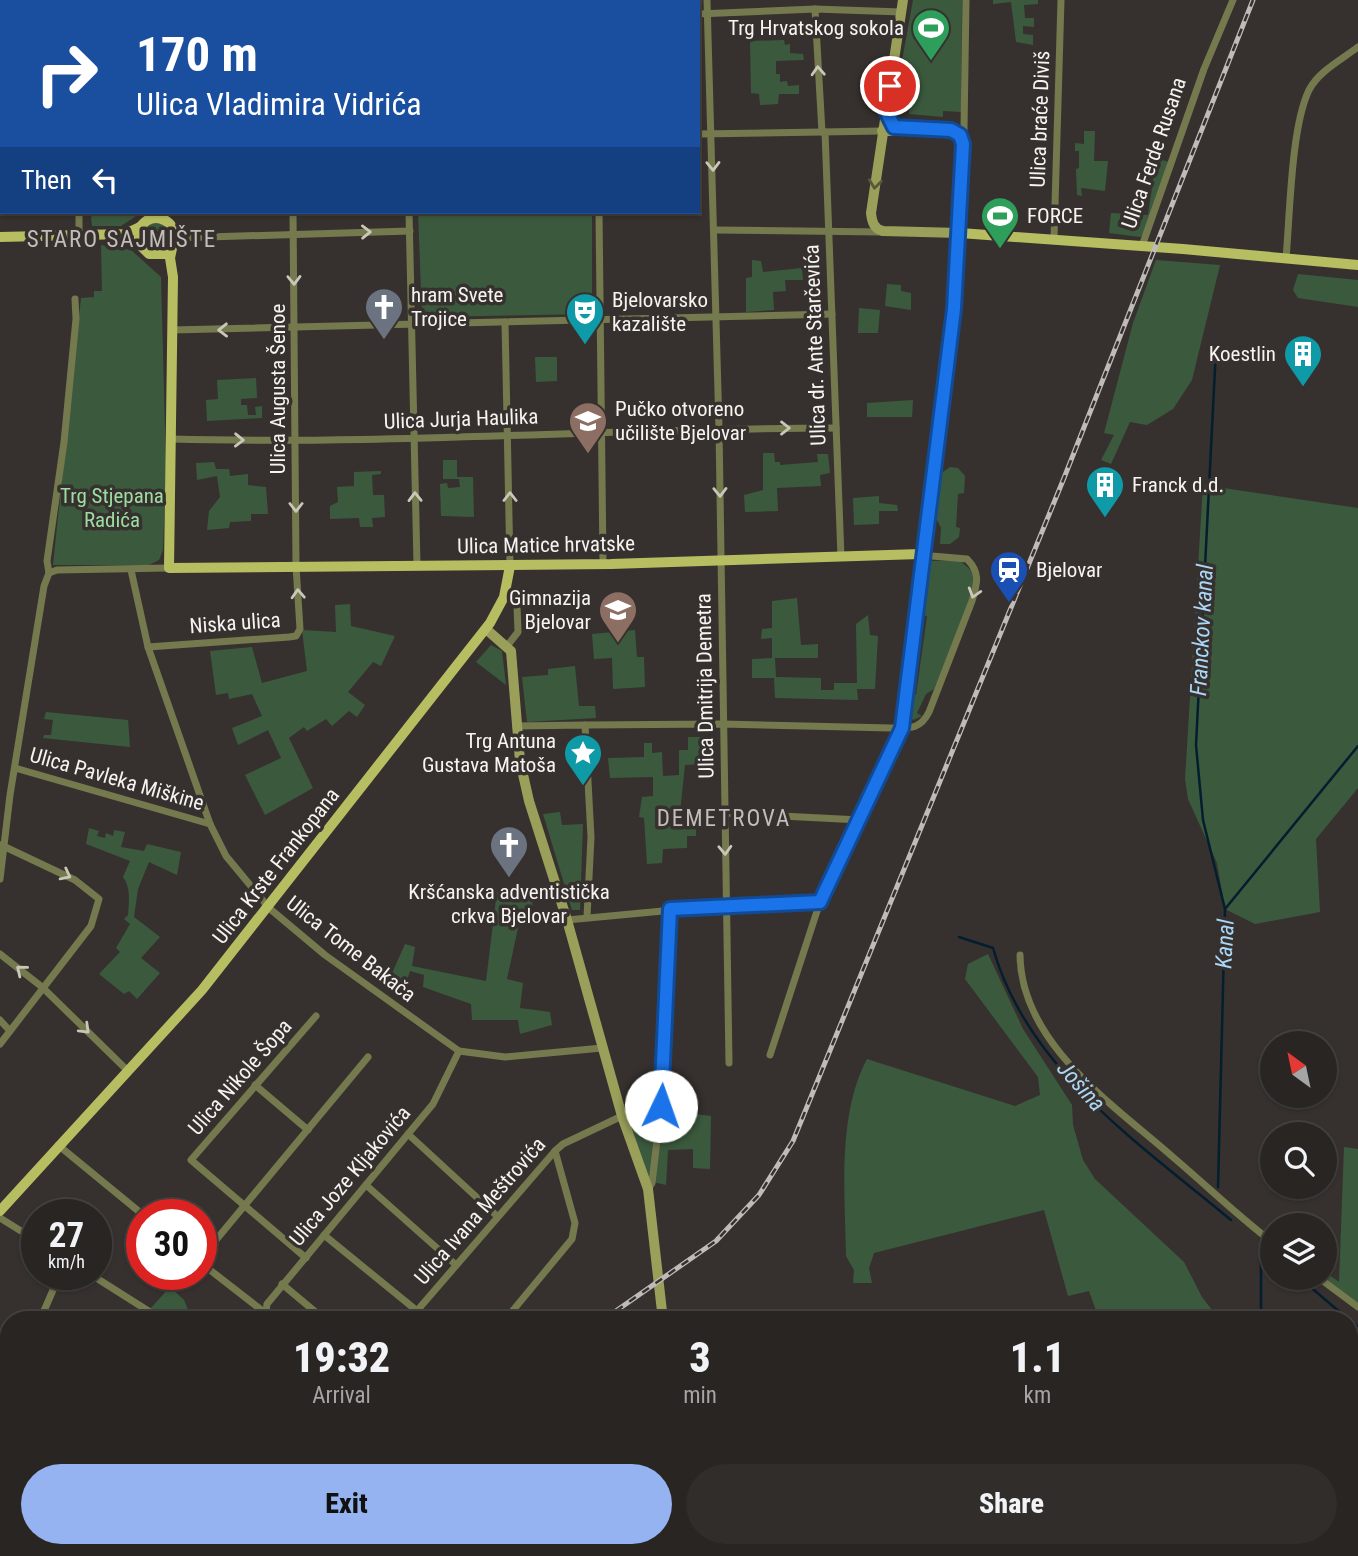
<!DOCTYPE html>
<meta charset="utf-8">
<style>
:root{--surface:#282522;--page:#302d2a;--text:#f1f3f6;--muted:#a5a5a5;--line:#444240;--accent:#95b2f1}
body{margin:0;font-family:"Roboto Condensed",sans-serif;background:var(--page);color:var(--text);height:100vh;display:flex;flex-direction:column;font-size:26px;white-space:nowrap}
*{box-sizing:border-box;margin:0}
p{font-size:23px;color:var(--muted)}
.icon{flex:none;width:38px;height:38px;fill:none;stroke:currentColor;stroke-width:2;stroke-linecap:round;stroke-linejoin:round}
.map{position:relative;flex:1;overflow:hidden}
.drawer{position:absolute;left:0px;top:1311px;width:1358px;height:247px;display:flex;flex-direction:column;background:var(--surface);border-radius:28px 28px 0 0;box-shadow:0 2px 5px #0004,0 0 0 2px var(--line)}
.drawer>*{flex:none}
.hud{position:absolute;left:0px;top:0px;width:700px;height:214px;box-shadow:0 2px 5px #0004,0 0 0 2px var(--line);background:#1a4fa0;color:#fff;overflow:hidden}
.needle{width:46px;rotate:327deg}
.tools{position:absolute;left:1260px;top:1031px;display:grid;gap:14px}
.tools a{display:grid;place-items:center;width:77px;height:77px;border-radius:50%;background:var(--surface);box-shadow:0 2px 5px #0004,0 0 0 2px var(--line);font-size:35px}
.speed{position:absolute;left:21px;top:1199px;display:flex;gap:14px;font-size:35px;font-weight:700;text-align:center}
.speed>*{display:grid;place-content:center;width:91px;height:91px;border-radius:50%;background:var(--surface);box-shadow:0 2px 5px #0004,0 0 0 2px var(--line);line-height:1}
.speed small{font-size:18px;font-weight:400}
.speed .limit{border:10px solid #d22;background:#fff;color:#111}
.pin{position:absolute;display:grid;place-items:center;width:60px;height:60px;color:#fff;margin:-30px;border:4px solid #fff;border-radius:50%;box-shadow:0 2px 7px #0007}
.me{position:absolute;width:77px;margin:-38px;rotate:3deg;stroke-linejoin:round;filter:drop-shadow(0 0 5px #0008)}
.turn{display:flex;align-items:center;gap:24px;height:147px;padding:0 21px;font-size:32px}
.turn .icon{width:91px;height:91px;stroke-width:2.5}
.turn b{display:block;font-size:49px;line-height:60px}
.then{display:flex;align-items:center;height:66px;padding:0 21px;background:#0003;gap:14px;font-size:26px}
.eta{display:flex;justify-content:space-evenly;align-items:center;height:119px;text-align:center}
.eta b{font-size:42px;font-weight:800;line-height:49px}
.button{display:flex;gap:14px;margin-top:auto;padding:14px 21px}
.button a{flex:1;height:80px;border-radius:42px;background:var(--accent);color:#111;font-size:28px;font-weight:800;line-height:80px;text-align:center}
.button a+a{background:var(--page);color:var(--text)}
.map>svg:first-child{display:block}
.green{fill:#3b5a3d}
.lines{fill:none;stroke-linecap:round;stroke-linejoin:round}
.stream{stroke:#031e2f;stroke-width:2.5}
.street{stroke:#75794e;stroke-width:7}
.secondary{stroke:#9aa05a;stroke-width:10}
.primary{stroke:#b7be62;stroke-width:10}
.rail-casing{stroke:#bfbbb9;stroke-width:5}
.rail{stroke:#36312e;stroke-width:2.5;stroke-dasharray:8;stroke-linecap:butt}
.oneway{stroke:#c9c8b8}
.oneway2{stroke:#59583d}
.route-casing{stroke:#114b97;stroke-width:18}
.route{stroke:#1a73e8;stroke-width:12}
.labels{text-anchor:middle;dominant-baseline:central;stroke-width:7;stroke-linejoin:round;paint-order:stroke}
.poi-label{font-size:21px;fill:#f6f3f1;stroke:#36312e;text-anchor:start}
.street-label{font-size:21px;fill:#f6f3f1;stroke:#36312e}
.park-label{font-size:21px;fill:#9cdea1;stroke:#36312e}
.neighbourhood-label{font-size:23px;letter-spacing:2px;fill:#c2bdb8;stroke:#36312e}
.water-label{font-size:23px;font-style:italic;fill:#abd7f7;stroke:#36312e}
</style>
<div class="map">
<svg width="1358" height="1556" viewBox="0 0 1358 1556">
<rect width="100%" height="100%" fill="#36312e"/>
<g class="green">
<polygon points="913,0 962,0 961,112 943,111 943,117 909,114 910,106 901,105 900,112 893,111"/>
<polygon points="993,0 1038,0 1038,4 1024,5 1025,18 1034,18 1034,27 1023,26 1023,34 1033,35 1033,45 1016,42 1011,2 993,4"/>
<polygon points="784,40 785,45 790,44 790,53 803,54 804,60 776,61 776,74 780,74 780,82 787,81 788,86 799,85 799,94 779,94 778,104 760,105 759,94 751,93 750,41"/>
<polygon points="1084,131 1095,131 1094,161 1108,161 1105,191 1081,188 1082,196 1077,195 1076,169 1079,168 1079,151 1075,151 1075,143 1084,144"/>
<polygon points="1156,158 1172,163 1146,234 1140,237 1109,233 1111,213 1148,215"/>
<polygon points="95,212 142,212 121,226 92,226 91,217"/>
<polygon points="418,212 592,212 592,314 422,317"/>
<circle cx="156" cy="236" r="13"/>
<polygon points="101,245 131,250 161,277 166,467 163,550 159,560 149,565 53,565 81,298 94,297 94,291 102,291"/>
<polygon points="752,260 761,261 763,272 802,268 803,280 785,280 786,291 773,292 774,310 746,312 746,278 752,277"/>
<polygon points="1156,260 1220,265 1192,380 1173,409 1147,425 1130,422 1111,464 1101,460 1114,435 1104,433 1133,323"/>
<polygon points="1298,274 1358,280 1358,307 1298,298 1293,290"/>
<polygon points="887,284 901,285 901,291 911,293 911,310 885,306"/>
<polygon points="859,308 880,310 878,333 858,333"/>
<polygon points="535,357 557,357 557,381 536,382"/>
<polygon points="256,378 257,398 241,399 241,405 247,405 248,415 256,415 255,407 262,406 262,418 207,421 206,400 218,399 217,380"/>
<polygon points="913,400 912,417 867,417 867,403"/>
<polygon points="763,453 774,453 775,462 780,462 780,465 818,462 817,454 828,454 830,473 820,475 821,486 777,488 778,511 745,512 744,495 763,490"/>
<polygon points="443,460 457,460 457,477 473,477 474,517 441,516 440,484 447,483 448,488 460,487 459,479 443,479"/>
<polygon points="214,462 216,469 229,469 230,476 248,474 248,485 266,487 268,514 251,514 251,521 230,522 229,528 207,530 209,511 220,497 217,476 197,480 196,463"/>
<polygon points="950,467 958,468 965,476 964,493 958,494 956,527 960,528 959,537 950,544 940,544 941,528 935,516 940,474"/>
<polygon points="381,471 381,474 372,475 373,495 384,495 385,517 372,518 373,527 360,527 359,518 330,519 330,506 338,502 337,487 354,486 354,472"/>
<polygon points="1203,485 1358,508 1358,788 1316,839 1320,912 1255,924 1225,909 1217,863 1188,799 1185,779"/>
<polygon points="879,496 879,503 897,505 898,511 879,511 879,524 854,525 853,498"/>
<polygon points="959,560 973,572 976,585 934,689 926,694 917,713 922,716 913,720 909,714 911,706 906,704 908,695 916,695 927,616 920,615 928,561"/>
<polygon points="797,598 801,645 818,644 818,658 775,658 776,677 821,678 821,690 834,690 834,683 857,683 856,624 868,615 870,635 878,636 875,689 857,689 858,700 775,698 774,678 752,678 752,659 772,658 772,638 761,639 762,629 772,628 772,601"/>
<polygon points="350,604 351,626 395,636 381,666 373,662 348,692 365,705 357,717 349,711 332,726 326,719 307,731 304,727 289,738 313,788 265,815 245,775 281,758 268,730 238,745 232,728 262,716 252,694 229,699 228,693 216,695 210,651 252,647 262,683 307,671 302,630 336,632 335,605"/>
<polygon points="635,630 637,657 644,657 645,687 613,689 612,658 594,659 592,634"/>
<polygon points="491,645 502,651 506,685 476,662"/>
<polygon points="575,666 579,706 595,706 596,718 527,722 522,677 548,675 548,669"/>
<polygon points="46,712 128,720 130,747 43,738 44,735 51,735 53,720 44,719"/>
<polygon points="688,737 702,737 704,753 701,754 701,764 685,765 679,822 696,822 696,836 687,836 687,848 663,849 662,863 647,864 644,818 639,817 642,797 653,796 653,777 610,778 608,758 644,757 644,743 652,743 652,753 662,752 663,776 679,775 679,750 688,750"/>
<polygon points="560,812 562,825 583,824 580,910 572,910 543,814"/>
<path d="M89,828l10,3 -2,5 8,2 1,-5 7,3 1,-6 11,2 -4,15 23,4 3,-7 34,8 -4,23 -28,-13 -11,27 -4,28 26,20 -19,21 19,15 -23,26 -8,-8 -5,3 -25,-20 21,-22 -4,-4 14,-24 -6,-5 4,-4c1,-12 3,-28 -5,-38l7,-16 -44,-17z"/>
<polygon points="497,891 532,895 533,915 521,914 507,979 523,983 520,1008 550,1012 552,1025 520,1034 518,1020 472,1020 471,1004 423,987 424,975 410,971 404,989 389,980 405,944 415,947 412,966 486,981"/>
<path d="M988,954l35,75 49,76 1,20 10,35 12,19 89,83 18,35 17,22h-120l-10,-28 -21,5 -24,-86 -170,43 -5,15 3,15h-19l1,-13 -8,-14c-1,-62 -9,-141 21,-197l148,47 25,-11 -2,-18 -73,-98 3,-15z"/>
<polygon points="661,1102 661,1106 680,1107 679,1112 711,1116 710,1169 693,1168 693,1149 668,1150 666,1185 649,1181 619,1105"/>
<polygon points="1344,1147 1358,1149 1358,1307 1319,1278 1325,1278 1325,1272 1339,1282"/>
<polygon points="170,1287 184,1300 192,1319 160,1319 150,1309"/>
<polygon points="875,1549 1241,1549 1238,1556 876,1556"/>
</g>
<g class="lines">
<g class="stream">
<polyline points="1216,349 1196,745 1203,820 1225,909"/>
<path d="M959,937l34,11c34,121 147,196 238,272"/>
<polyline points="1218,1187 1225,909 1358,746"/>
<polyline points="1300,1278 1349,1320"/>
<polyline points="1261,1320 1261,1262 1268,1250 1272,1254"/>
<polyline points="1349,1320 1358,1327"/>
<polyline points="1238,1556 1241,1549"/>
</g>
<g class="street">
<polyline points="291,0 291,2"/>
<polyline points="405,0 405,2"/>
<polyline points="499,0 499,2"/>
<polyline points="593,0 593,2"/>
<polyline points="707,0 719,428 729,1063"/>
<polyline points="84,2 84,0"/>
<polyline points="815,9 822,132"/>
<polyline points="698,14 815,9 901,12"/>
<polyline points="825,132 841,557"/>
<polyline points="698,134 882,131"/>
<polyline points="960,135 964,129 966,0"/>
<polyline points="0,138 2,141"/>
<polyline points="409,212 417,565"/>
<polyline points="599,212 603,564"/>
<polyline points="714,230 881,232"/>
<polyline points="79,236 79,212"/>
<polyline points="175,238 410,231"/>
<polyline points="1054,239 1061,0"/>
<polyline points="1142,246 1204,69 1233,0"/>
<path d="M1286,258c4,-43 5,-131 23,-168 10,-19 32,-30 49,-43"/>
<polyline points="505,322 510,566"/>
<polyline points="172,330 832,314"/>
<path d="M171,439c222,6 443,-11 665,-11"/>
<polyline points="131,570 148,647 210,824 226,856 269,908 325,955 459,1051 505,1057 602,1048"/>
<polyline points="49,573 47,561 64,442 76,319 75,299"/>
<polyline points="49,573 57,570 169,568"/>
<polyline points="507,646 518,632 517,606"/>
<polyline points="148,647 289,637 296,636 300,629 296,566 293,212"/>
<path d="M585,725l137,-1 169,4c18,0 29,2 38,-16l43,-111c5,-17 9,-28 -5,-42l-35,-3 -9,-4 -21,176 -82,174 -50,153"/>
<polyline points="516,726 585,725 591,837 587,917"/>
<polyline points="15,768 210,824"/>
<polyline points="724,813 860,820"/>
<polyline points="0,879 10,795 44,586 49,573"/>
<polyline points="567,920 727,905 820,902"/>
<polyline points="0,954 42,987 128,1071"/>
<path d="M1020,955c1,89 94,150 154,203 33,28 64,58 98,84"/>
<polyline points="0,1020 10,1031"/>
<polyline points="0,1044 91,926 99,899 75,880 1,845"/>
<polyline points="255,1085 308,1130"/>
<polyline points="408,1134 497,1216"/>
<polyline points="58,1145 142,1214"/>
<polyline points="366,1185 456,1265"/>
<polyline points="648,1189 652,1183 661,1106 670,909"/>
<polyline points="0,1218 37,1241"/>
<polyline points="324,1235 416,1310"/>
<polyline points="201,1258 368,1057"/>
<polyline points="306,1258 191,1160 316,1016"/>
<polyline points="201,1263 264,1312"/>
<polyline points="90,1274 150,1312 155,1320"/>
<polyline points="1319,1278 1358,1307"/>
<polyline points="282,1284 325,1320"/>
<polyline points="40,1320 60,1274"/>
<polyline points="265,1320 267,1304 433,1104 459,1051"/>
<polyline points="409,1320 555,1151 563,1144 622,1116"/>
<polyline points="505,1320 572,1239 575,1223 555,1151"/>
<polyline points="0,1417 9,1394"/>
</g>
<g class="secondary">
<path d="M882,131l66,-1 12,5 3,9 -3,89 -77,-2c-9,-2 -11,-9 -12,-18l32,-213"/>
<polyline points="486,629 511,651 520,761 529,801 567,920 622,1116 648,1189 663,1320"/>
<polyline points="806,1549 807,1556"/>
</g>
<g class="primary">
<polyline points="171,0 171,2"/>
<polyline points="0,237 125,234 140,227"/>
<path d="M172,247l-8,7h-15l-11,-11 2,-16c12,-15 30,-10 35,7l-5,24 3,19 -4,291 442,-4 309,-10 7,-9 33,-312 223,16 175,16"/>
<polyline points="0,1211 202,990 490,623 504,597 510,566"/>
</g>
<defs>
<g id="rail">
<polyline points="603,1320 716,1241 759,1195 793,1141 1064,478 1253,0"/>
<polyline points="0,1550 14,1549"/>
</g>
</defs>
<use href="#rail" class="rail-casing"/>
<use href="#rail" class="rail"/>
</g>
<defs><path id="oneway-chevron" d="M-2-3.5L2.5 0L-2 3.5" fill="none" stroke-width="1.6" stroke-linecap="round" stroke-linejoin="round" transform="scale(1.75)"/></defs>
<g class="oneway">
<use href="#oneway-chevron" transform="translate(818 71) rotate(-93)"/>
<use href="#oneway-chevron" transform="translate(713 166) rotate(89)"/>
<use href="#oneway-chevron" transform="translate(366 232) rotate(-1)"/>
<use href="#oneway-chevron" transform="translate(294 280) rotate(89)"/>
<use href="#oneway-chevron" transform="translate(223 330) rotate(179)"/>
<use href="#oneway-chevron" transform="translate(785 428)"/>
<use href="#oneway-chevron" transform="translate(239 440) rotate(1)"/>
<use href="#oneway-chevron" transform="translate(720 492) rotate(89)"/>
<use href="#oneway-chevron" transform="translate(415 497) rotate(-91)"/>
<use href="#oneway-chevron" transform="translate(510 497) rotate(-90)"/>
<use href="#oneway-chevron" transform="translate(296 507) rotate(90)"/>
<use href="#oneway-chevron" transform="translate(974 593) rotate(107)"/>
<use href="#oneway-chevron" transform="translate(298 594) rotate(-93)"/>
<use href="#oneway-chevron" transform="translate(725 850) rotate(88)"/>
<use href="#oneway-chevron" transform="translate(66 875) rotate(27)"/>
<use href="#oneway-chevron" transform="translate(21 970) rotate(-141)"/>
<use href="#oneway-chevron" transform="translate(85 1029) rotate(44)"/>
</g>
<use class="oneway2" href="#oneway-chevron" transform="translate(875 184) rotate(97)"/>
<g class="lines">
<defs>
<polyline id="route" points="661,1106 670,909 820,902 902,728 954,309 963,144 960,135 951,130 894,127 886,111 890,86"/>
</defs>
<use href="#route" class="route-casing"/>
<use href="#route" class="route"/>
</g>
<defs>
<symbol id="stadium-pin" viewBox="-11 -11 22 30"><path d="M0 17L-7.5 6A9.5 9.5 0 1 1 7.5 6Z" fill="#2e9e5b" stroke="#36312e"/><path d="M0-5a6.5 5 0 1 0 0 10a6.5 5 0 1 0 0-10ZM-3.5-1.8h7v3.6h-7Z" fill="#fff"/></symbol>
<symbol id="church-pin" viewBox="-11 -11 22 30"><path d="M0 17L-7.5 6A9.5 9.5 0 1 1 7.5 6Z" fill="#6b7280" stroke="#36312e"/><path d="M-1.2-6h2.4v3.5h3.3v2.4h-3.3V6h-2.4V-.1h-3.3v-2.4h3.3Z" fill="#fff"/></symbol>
<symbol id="theatre-pin" viewBox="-11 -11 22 30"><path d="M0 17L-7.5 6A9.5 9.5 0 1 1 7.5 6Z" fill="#0f9aa8" stroke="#36312e"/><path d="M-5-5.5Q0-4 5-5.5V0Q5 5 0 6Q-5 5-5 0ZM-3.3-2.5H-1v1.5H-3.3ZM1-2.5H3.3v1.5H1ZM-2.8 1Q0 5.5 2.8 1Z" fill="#fff"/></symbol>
<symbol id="building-pin" viewBox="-11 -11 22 30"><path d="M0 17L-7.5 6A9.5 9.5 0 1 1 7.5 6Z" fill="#0f9aa8" stroke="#36312e"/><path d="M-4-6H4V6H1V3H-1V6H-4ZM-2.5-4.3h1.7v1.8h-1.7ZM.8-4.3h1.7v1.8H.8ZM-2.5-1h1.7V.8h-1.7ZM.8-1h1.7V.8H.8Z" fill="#fff"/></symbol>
<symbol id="university-pin" viewBox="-11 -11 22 30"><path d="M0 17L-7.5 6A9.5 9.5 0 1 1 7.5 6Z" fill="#8d6e63" stroke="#36312e"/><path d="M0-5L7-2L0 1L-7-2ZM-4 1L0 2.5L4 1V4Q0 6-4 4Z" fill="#fff"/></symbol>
<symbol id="station-pin" viewBox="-11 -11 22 30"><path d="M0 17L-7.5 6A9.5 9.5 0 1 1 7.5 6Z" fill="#1a4fb4" stroke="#36312e"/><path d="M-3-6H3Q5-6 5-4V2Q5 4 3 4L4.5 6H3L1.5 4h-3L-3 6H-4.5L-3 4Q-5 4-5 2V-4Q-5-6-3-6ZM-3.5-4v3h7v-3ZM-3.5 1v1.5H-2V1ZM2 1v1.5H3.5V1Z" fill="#fff"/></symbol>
<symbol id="school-pin" viewBox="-11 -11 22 30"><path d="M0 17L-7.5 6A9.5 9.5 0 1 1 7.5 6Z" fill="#8d6e63" stroke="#36312e"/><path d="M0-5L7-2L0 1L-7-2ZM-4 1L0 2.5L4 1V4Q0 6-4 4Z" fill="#fff"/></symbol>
<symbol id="sight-pin" viewBox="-11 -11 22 30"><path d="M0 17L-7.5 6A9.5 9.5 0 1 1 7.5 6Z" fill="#0f9aa8" stroke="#36312e"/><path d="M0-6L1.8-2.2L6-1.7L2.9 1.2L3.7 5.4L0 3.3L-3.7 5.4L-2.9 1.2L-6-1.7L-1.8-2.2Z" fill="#fff"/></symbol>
</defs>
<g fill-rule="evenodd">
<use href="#stadium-pin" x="909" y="6" width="44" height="60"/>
<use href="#stadium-pin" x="978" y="194" width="44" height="60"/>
<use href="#church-pin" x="362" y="285" width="44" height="60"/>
<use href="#theatre-pin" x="563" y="290" width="44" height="60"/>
<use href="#building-pin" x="1281" y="332" width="44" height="60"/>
<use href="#university-pin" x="566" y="399" width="44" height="60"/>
<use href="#building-pin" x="1083" y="463" width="44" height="60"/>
<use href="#station-pin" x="987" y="548" width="44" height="60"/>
<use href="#school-pin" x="596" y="588" width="44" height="60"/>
<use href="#sight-pin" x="561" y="731" width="44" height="60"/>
<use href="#church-pin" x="487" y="823" width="44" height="60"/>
</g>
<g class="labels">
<g class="poi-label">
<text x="904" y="28" text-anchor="end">Trg Hrvatskog sokola</text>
<text x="1027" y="216">FORCE</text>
<text x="411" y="295">hram Svete<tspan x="411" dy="24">Trojice</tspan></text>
<text x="612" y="300">Bjelovarsko<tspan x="612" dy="24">kazalište</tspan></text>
<text x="1276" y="354" text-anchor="end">Koestlin</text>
<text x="615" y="409">Pučko otvoreno<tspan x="615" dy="24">učilište Bjelovar</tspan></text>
<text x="1132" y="485">Franck d.d.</text>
<text x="1036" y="570">Bjelovar</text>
<text x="591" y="598" text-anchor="end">Gimnazija<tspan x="591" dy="24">Bjelovar</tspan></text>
<text x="556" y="741" text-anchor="end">Trg Antuna<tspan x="556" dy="24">Gustava Matoša</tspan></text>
<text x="509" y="892" text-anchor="middle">Kršćanska adventistička<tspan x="509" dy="24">crkva Bjelovar</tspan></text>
</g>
<g class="street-label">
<text transform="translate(1040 119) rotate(-88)">Ulica braće Diviš</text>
<text transform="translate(1154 153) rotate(-71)">Ulica Ferde Rusana</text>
<text transform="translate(815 345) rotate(-92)">Ulica dr. Ante Starčevića</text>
<text transform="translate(278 389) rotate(-90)">Ulica Augusta Šenoe</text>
<text transform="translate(461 419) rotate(-2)">Ulica Jurja Haulika</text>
<text transform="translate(546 545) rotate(-1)">Ulica Matice hrvatske</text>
<text transform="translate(235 623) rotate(-4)">Niska ulica</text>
<text transform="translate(705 686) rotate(-91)">Ulica Dmitrija Demetra</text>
<text transform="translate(117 779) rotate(16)">Ulica Pavleka Miškine</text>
<text transform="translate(276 866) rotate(-52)">Ulica Krste Frankopana</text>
<text transform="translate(351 949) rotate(38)">Ulica Tome Bakača</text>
<text transform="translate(240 1077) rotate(-49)">Ulica Nikole Šopa</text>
<text transform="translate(350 1176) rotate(-50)">Ulica Joze Kljakovića</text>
<text transform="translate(480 1211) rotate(-49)">Ulica Ivana Meštrovića</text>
</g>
<g class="park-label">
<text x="112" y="496">Trg Stjepana<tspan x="112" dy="24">Radića</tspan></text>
</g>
<g class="neighbourhood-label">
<text x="122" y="239">STARO SAJMIŠTE</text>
<text x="724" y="818">DEMETROVA</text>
</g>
<g class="water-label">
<text transform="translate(1202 630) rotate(-87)">Franckov kanal</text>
<text transform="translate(1225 944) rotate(-87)">Kanal</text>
<text transform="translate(1081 1086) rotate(48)">Jošina</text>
</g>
</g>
</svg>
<div class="tools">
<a><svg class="needle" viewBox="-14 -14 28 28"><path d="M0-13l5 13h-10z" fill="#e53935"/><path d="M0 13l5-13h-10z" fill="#a5a5a5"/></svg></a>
<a><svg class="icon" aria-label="search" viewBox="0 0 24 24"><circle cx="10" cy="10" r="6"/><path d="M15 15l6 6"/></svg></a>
<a><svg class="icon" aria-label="layers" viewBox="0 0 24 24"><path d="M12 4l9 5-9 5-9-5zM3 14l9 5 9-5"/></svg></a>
</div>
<div class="speed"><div>27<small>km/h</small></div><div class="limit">30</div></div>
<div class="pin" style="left:890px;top:86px;background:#d93025"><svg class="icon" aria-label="arrive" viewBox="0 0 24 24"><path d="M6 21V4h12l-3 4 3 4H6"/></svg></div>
<svg class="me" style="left:661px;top:1106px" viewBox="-20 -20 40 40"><circle r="19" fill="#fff"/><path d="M0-13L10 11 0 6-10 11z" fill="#1a73e8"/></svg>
<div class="hud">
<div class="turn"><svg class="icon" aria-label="right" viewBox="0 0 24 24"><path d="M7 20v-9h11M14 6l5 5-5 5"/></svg><div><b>170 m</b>Ulica Vladimira Vidrića</div></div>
<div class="then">Then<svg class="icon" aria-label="left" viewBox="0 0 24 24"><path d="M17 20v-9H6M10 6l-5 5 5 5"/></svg></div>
</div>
<section class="drawer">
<div class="eta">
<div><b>19:32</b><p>Arrival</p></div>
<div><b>3</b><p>min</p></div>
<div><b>1.1</b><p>km</p></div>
</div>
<div class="button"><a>Exit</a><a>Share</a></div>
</section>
</div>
